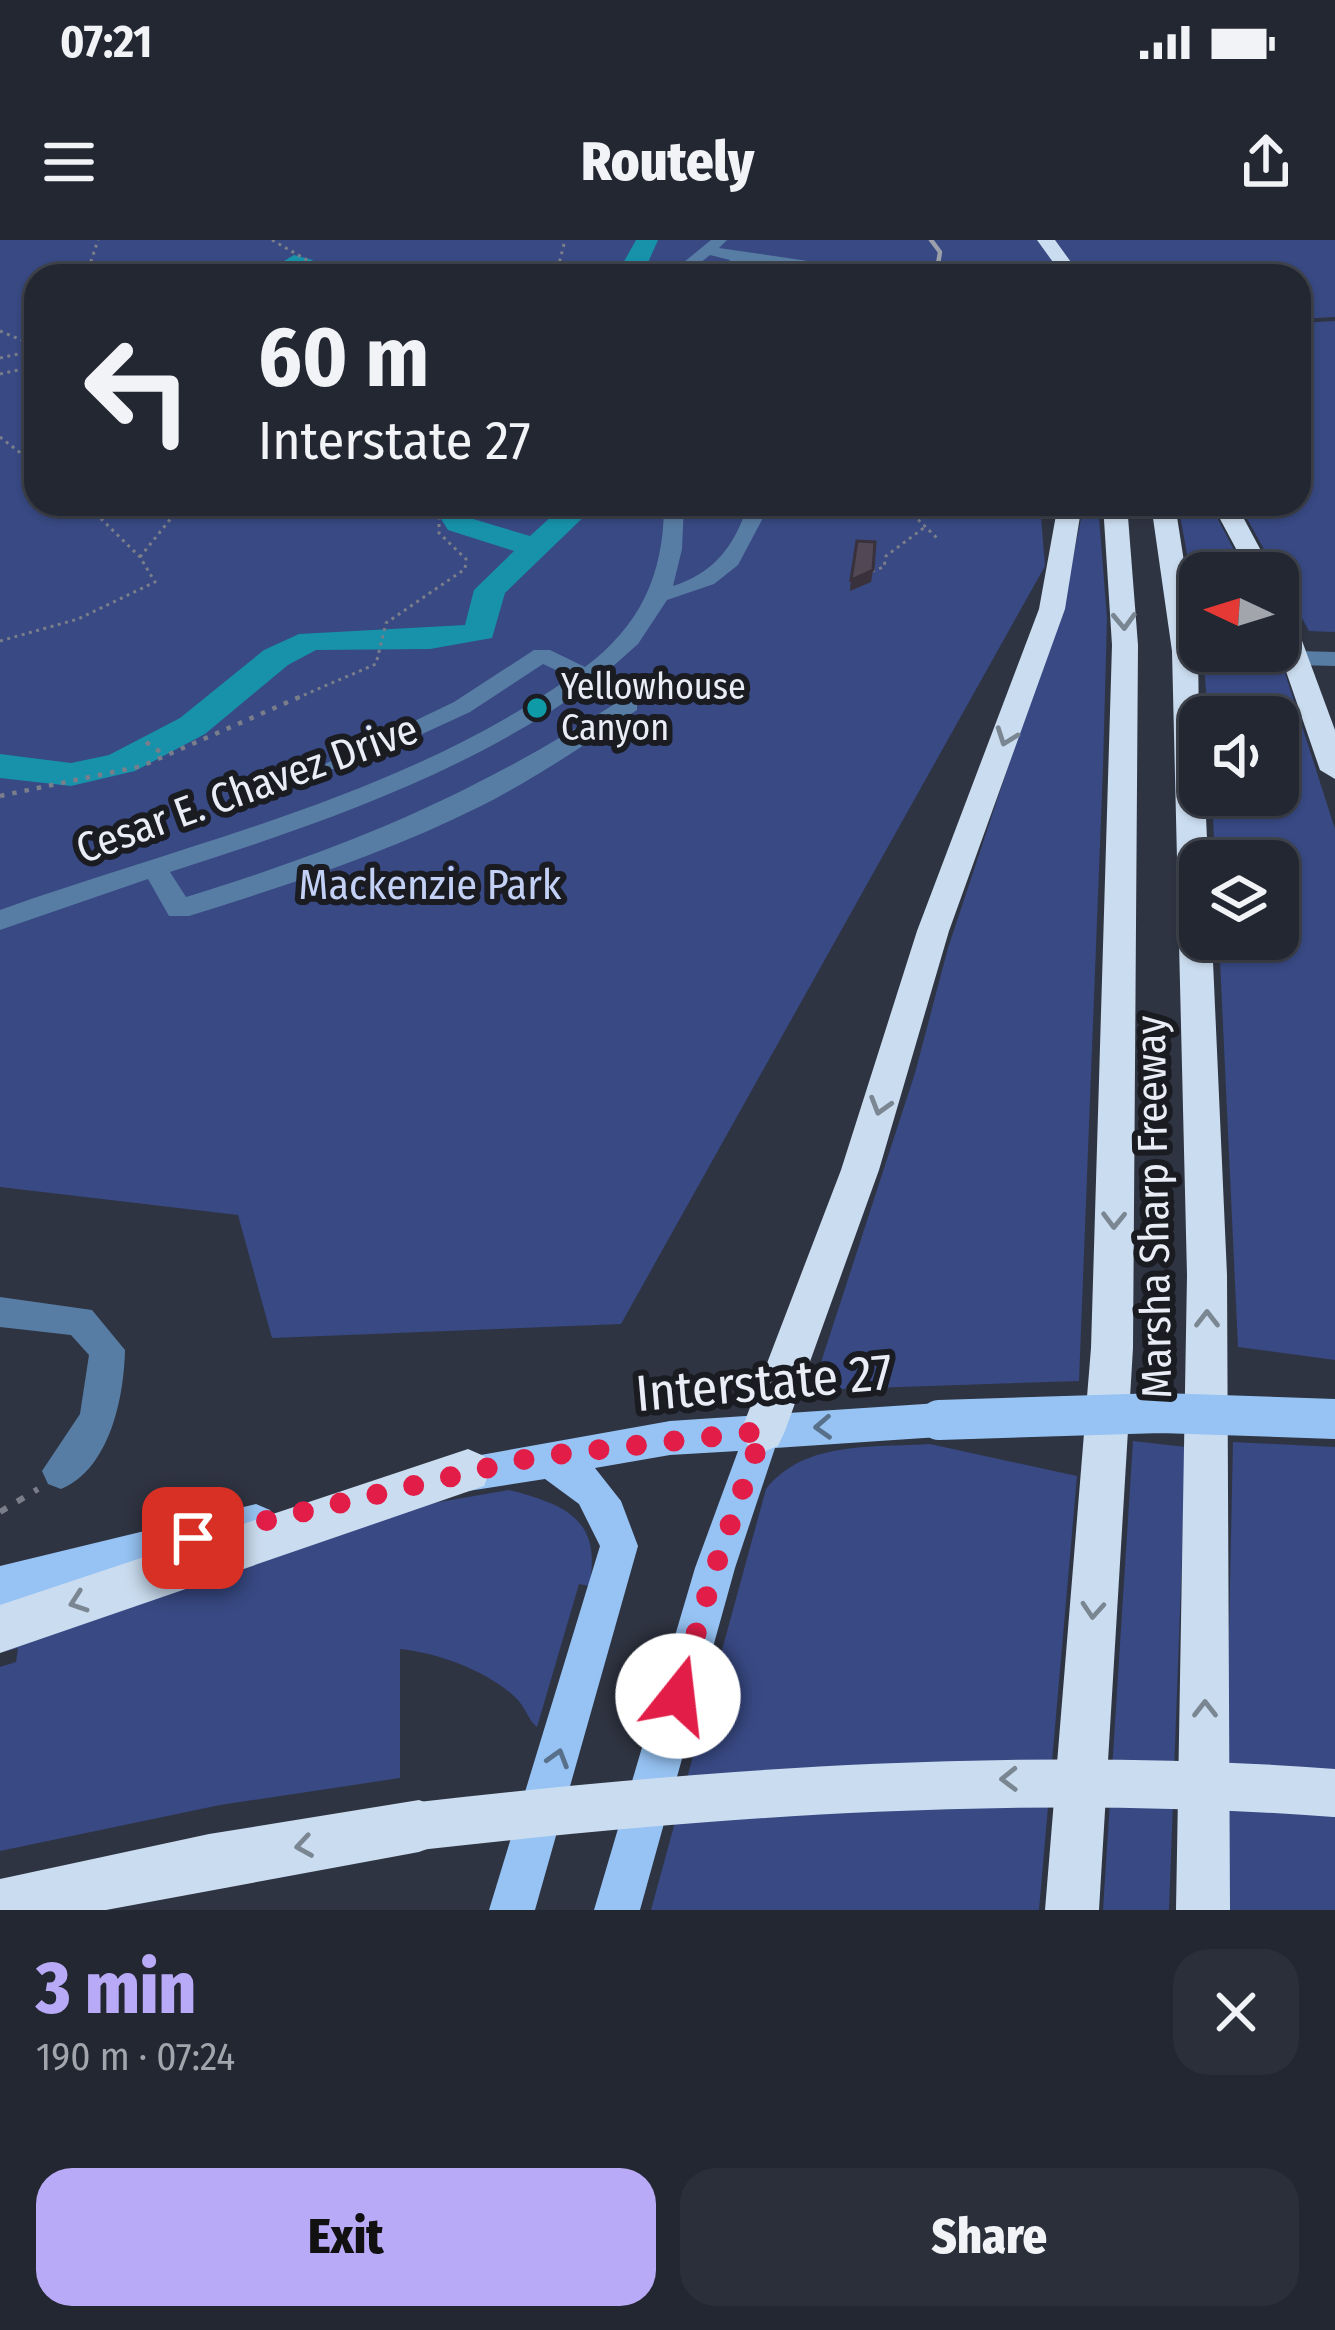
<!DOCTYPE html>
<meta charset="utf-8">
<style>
:root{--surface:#232732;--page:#2b2f3a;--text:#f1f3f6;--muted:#a3a5ac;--line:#40444d;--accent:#b9aaf7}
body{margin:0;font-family:"Fira Sans Condensed",sans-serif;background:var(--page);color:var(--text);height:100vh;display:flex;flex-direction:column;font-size:45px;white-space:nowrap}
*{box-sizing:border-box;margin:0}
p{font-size:39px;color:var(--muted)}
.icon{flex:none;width:66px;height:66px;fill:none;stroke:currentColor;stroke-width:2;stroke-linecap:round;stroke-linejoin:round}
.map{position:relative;height:1670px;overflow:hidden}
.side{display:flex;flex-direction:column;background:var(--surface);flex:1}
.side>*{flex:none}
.banner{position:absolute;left:24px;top:24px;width:1287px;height:252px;border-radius:36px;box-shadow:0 3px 9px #0004,0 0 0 3px var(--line);background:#232732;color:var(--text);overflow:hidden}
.needle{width:78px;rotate:274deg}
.tools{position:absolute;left:1179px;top:312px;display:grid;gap:24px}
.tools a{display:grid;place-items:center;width:120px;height:120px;border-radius:24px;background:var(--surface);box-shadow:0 3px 9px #0004,0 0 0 3px var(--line);font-size:60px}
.pin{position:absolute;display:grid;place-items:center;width:102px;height:102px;color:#fff;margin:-51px;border-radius:24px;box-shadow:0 6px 18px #0006}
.me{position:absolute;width:132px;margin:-66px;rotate:16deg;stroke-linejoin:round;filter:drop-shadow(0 0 9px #0008)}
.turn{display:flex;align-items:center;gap:42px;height:252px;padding:0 36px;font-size:54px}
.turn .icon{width:156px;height:156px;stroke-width:2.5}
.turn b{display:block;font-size:84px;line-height:102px}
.round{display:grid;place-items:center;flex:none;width:126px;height:126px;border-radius:36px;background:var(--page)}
.headline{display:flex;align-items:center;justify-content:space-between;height:204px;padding:0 36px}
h1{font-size:72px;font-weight:800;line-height:90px;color:var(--accent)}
.button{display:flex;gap:24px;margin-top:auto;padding:24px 36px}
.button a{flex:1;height:138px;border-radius:36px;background:var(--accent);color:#111;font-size:48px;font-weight:800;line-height:138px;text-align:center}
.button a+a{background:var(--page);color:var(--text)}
.status{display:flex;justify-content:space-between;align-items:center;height:84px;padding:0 60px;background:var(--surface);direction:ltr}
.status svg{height:33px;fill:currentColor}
header{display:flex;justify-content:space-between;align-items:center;height:156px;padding:0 36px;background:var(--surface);font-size:54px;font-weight:800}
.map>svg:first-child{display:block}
.green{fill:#384983}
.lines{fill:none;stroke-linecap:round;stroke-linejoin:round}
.river{fill:#1792aa;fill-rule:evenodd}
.path-far2{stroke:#7a7e8a;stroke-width:3;stroke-dasharray:3 4.5;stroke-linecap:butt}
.path-far1{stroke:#7a7e8a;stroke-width:4.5;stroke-dasharray:4.5 8;stroke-linecap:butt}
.path{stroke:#7a7e8a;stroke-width:6;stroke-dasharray:8 12;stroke-linecap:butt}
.minor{fill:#587da4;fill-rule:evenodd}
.major{fill:#96c3f3;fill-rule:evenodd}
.highway{fill:#cadcef;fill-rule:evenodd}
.rail{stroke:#9b9faa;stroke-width:4.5}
.major-bridge-far1{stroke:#96c3f3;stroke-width:33}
.major-bridge{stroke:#96c3f3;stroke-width:40}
.highway-bridge{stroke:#cadcef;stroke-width:48}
.shaded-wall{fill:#39323c}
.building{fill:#524855;stroke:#39323c;stroke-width:3}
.oneway{stroke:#7b8693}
.oneway2{stroke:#58708a}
.route{stroke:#e11d48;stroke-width:21;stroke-dasharray:0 37.8}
.culture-dot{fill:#0f9aa8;stroke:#1a1c22;stroke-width:4.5}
.labels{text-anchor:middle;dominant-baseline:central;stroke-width:12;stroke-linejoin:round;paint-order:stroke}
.far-poi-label{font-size:36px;fill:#eaedf6;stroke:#1a1c22;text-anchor:start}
.street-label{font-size:42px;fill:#eaedf6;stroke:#1a1c22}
.park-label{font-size:42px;fill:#c4d1f6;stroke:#1a1c22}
.near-street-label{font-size:51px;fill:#eaedf6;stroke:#1a1c22}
</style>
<div class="status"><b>07:21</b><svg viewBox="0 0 49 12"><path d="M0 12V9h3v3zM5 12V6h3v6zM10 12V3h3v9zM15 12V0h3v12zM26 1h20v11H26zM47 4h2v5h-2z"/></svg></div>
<header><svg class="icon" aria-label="menu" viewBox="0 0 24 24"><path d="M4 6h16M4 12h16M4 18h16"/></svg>Routely<svg class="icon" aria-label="share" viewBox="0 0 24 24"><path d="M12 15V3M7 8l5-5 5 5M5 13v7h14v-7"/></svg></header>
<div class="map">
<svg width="1335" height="1670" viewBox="0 0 1335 1670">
<rect width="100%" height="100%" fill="#2f3442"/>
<g class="green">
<polygon points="0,0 1335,0 1335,77 1299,79 1299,36 36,36 36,264 1040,264 1045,326 621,1084 272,1098 238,975 0,947"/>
<polygon points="1335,81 1335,392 1309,391 1239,264 1299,264 1299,83"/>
<polygon points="1084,264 1098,264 1107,378 1103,527 1079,1141 812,1150 915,833 948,708 1066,352"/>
<polygon points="1178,264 1210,264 1246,333 1200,333 1200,386"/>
<polygon points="1203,411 1278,411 1335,589 1335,1120 1238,1107 1219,699 1278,699 1278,621 1215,621 1212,555 1278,555 1278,477 1208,477"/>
<polygon points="1133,1201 1186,1207 1169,1670 1103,1670"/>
<polygon points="1233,1202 1335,1207 1335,1670 1223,1670"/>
<path d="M930,1204l147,32 -38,434h-388l115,-421c39,-49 107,-41 164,-45z"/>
<path d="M509,1250c56,14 94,30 80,96l-10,-2 -42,143c-9,-7 -12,-21 -22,-30 -28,-26 -76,-44 -115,-48v129l-180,27 -220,46v-184l16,-5 2,-14 -18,5 375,-140z"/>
</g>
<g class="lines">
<g class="river">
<polygon points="636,0 658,0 642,36 616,36"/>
<polygon points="294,15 313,20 289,36 259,36"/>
<polygon points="386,264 461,264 470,278 530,296 565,264 597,264 505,353 492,398 430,409 316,410 288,425 205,494 135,531 71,546 0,538 0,514 71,523 109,515 180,478 264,410 299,394 465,385 474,350 514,311 448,290 438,274 401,273"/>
</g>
<g class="path-far2">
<polyline points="272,0 335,36"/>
<polyline points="86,36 98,0"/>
<polyline points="556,36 565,0"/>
<polyline points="0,91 36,106"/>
<polyline points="0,118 36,110"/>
<polyline points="0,134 36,126"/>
<polyline points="0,197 36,225"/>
<polyline points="902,264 939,300"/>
<polyline points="94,269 134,272 171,264"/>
<polyline points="861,276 894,277 902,265"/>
<polyline points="140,317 180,267 174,264"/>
<polyline points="872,331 884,327 886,316 925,287"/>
<polyline points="0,401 78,379 155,342 140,317 86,264"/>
<polyline points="297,458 376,424 386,383 465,329 466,319 439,293 439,264"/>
</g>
<g class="path-far1">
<polyline points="146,502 166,516"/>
<polyline points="0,556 142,526 304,455"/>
</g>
<polyline class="path" points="0,1272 38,1249"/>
<g class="minor">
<polygon points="711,0 727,0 719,8 808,21 813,36 797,36 796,28 745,23 731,36 714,36 730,20 710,15 684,36 667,36"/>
<path d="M664,264h20l-2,45 -9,37c37,-12 57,-34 71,-70l-20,-12h26l15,10 -27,51 -24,19 -47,16 -29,44 -36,32 35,24v10c-51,34 -101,68 -156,96 -94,47 -193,79 -292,110h-20l-21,-37 -148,51v-20c194,-69 400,-113 571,-233l-28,-13 -73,48 -124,57h-18l-3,-5 129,-62 80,-52h16l35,17c56,-42 79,-93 79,-163zM587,447l26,18c-144,92 -265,142 -427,192l-16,-25c146,-47 291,-96 417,-185z"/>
<polygon points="1335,412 1335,426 1298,425 1287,418 1298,411"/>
<path d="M0,1057l92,13 33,40c-1,47 -15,119 -64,139l-13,-5 -6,-13 38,-57 9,-59 -18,-20 -71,-8z"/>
</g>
<g class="major">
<polygon points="939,1163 952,1168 957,1180 952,1192 939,1197 775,1208 735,1328 640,1670 594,1670 695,1328 738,1211 670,1215 595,1228 621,1261 638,1306 535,1670 489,1670 600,1306 579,1264 545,1239 449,1254 436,1249 430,1236 436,1223 670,1181"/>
<polygon points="256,1264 270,1270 275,1283 270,1296 256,1302 0,1366 0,1326"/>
</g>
<g class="highway">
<polygon points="1037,0 1055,0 1081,36 1063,36"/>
<polygon points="1058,264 1082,264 1065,369 949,691 879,930 785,1191 778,1206 763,1212 748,1206 741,1191 841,930 917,691 1039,369"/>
<polygon points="1103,264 1127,264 1138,405 1133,1108 1099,1670 1045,1670 1091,1108 1112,405"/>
<polygon points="1151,264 1175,264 1198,411 1200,555 1205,555 1208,621 1200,621 1200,699 1212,699 1227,1035 1230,1670 1176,1670 1187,1035 1172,411"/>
<polygon points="1212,264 1236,264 1273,333 1249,333"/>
<polygon points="1278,363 1291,371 1335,490 1335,539 1320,530 1278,408"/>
<polygon points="468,1209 484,1216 490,1231 484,1246 0,1413 0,1365"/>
<polygon points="419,1560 438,1567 445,1586 438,1605 419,1612 106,1670 0,1670 0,1639 209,1594"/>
</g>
<polyline class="rail" points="931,0 940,12 936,36"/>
<polyline class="major-bridge-far1" points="1137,1174 1183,1174"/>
<polyline class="major-bridge" points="939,1180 1161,1173 1335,1179"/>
<path class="highway-bridge" d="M419,1586c306,-35 608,-56 916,-33"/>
</g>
<polygon class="shaded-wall" points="873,330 871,342 850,351 851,340"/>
<g class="building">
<polygon points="828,28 850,28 852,36 829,36"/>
<polygon points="857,301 875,302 873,330 851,340"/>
</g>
<defs><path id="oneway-chevron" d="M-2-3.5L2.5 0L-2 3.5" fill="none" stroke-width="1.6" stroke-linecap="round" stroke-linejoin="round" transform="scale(3)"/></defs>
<g class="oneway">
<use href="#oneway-chevron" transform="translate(1124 381) rotate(88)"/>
<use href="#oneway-chevron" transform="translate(1006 497) rotate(110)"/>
<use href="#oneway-chevron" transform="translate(880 866) rotate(107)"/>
<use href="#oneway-chevron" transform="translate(1114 980) rotate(91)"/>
<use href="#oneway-chevron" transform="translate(1207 1079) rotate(-90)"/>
<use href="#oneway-chevron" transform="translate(78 1362) rotate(161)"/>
<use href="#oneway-chevron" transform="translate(1093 1370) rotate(94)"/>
<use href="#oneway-chevron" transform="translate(1205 1469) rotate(-90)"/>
<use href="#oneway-chevron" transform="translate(1009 1539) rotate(179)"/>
<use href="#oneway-chevron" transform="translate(304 1606) rotate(171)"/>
</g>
<g class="oneway2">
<use href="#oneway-chevron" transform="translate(823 1187) rotate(177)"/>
<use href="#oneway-chevron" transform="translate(558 1518) rotate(-73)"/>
</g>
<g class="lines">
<polyline class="route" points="193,1298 534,1217 763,1191 715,1328 678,1456"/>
</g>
<circle class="culture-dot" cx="537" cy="468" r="12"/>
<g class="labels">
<g class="far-poi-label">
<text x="561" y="447">Yellowhouse<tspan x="561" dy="41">Canyon</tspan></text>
</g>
<g class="street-label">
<text transform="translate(247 549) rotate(-20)">Cesar E. Chavez Drive</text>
<text transform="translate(1154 967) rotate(-91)">Marsha Sharp Freeway</text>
</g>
<g class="park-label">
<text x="430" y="645">Mackenzie Park</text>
</g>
<g class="near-street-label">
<text transform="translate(764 1143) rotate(-5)">Interstate 27</text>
</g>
</g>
</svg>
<div class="tools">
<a><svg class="needle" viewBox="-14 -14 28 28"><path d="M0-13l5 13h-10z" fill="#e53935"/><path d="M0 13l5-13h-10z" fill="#a3a5ac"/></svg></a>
<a><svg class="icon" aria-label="sound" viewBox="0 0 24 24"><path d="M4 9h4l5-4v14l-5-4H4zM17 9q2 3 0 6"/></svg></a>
<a><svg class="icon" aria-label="layers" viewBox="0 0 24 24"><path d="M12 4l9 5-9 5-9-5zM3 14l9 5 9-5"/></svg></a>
</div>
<div class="pin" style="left:193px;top:1298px;background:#d93025"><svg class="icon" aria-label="arrive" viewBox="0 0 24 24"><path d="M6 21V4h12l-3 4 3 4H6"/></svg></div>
<svg class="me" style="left:678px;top:1456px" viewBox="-20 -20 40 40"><circle r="19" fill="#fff"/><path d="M0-13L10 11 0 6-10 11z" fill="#e11d48"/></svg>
<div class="banner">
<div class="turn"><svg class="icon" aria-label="left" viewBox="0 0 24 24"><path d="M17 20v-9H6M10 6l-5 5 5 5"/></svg><div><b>60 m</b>Interstate 27</div></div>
</div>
</div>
<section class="side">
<div class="headline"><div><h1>3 min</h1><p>190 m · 07:24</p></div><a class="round"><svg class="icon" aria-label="close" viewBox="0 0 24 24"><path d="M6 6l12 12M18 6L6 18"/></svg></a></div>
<div class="button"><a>Exit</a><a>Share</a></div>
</section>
